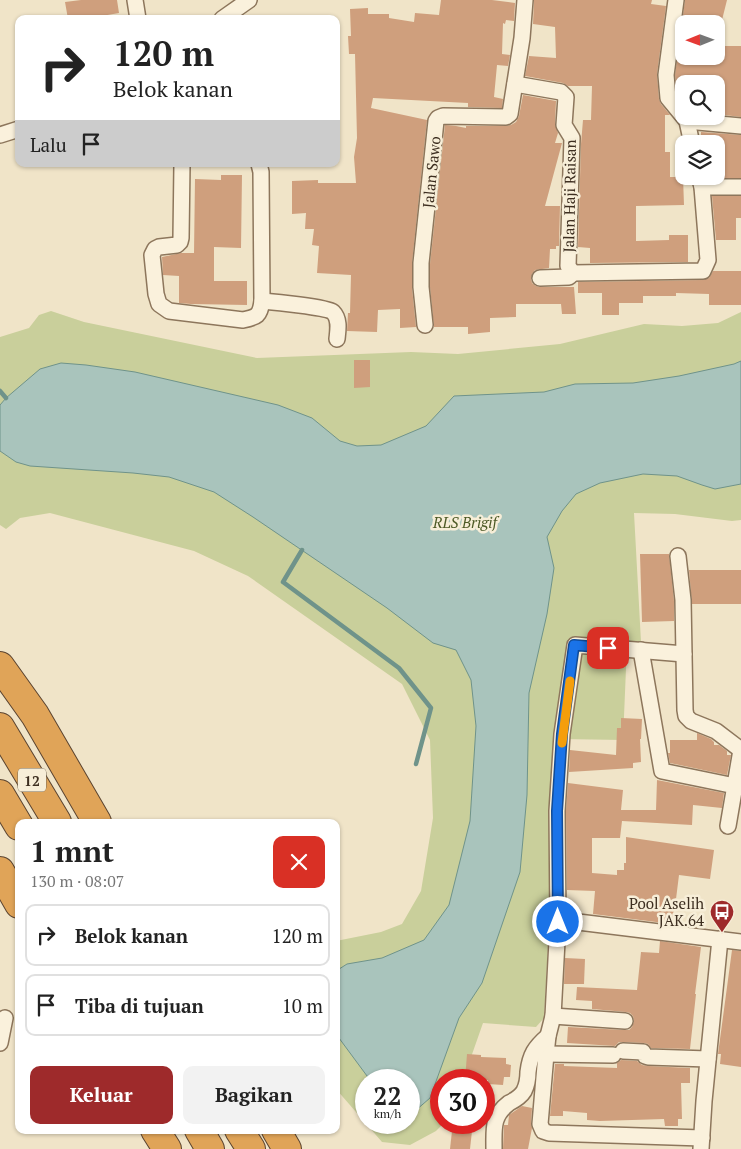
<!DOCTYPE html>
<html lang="id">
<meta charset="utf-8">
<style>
:root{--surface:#fff;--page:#f2f2f2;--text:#222;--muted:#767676;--line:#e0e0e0;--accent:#9e2a2b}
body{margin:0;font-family:"PT Serif",serif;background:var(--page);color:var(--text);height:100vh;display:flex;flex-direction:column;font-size:19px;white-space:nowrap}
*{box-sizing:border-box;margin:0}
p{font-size:16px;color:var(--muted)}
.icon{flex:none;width:28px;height:28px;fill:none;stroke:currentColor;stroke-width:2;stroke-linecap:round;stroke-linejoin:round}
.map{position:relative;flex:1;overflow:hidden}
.side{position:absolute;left:15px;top:819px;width:325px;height:315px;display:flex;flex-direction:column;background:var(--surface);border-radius:10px;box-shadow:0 1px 4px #0004}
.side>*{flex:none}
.banner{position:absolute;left:15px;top:15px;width:325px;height:152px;border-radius:10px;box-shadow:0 1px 4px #0004;background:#fff;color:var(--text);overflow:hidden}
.needle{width:32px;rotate:269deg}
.fabs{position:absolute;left:675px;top:15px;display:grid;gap:10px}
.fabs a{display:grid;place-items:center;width:50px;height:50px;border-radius:10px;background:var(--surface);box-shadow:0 1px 4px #0004;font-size:25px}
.speed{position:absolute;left:355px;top:1069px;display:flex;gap:10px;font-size:25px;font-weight:700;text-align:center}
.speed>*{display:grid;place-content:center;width:65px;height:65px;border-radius:50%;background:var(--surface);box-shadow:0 1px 4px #0004;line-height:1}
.speed small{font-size:12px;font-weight:400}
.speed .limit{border:8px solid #d22;background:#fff;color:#111}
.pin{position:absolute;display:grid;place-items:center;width:42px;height:42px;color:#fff;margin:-21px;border-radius:10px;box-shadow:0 2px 8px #0006}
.me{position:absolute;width:55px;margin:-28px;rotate:0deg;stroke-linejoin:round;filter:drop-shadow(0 0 4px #0008)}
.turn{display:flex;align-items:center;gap:18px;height:105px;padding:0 15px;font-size:22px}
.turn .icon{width:65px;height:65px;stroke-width:2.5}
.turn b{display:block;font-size:35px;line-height:42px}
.then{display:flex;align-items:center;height:48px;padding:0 15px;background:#0003;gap:10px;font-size:19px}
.round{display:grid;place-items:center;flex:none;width:52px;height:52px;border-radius:10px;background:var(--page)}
.summary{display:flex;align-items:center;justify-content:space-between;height:85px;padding:0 15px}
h1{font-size:30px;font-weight:800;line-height:38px}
.primary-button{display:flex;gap:10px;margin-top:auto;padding:10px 15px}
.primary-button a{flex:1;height:58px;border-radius:10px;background:var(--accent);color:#fff;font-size:20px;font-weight:800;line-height:58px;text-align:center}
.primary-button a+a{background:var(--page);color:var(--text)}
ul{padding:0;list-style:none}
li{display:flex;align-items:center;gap:15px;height:62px;margin:0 10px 8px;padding:0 5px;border:2px solid var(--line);border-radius:10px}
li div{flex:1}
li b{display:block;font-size:19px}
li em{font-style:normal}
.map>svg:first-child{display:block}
.green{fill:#c9cf9b;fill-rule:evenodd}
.water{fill:#a9c4bc;stroke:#6f938a}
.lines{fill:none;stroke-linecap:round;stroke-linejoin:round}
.stream{stroke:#6f938a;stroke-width:4.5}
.building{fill:#cf9f7d}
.minor-casing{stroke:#8d765c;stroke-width:18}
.motorway-casing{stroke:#5b4430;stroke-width:30}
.minor{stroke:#faf1dc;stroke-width:15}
.motorway{stroke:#e0a458;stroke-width:28}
.route-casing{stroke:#114b97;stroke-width:12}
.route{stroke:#1a73e8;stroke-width:9}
.slow{stroke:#f59e0b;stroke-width:9}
.labels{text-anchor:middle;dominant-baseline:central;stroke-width:5;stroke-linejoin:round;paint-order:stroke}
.shield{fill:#f7eed8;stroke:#756857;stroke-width:1}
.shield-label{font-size:14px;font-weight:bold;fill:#3d2e20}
.street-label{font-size:15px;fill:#3d2e20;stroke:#f7eed8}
.park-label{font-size:15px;font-style:italic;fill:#4d5a26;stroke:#f7eed8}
.poi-label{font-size:15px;fill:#3d2e20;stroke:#f7eed8;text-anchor:end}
</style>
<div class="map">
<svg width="741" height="1149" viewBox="0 0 741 1149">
<rect width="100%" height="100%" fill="#f0e4c8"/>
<path class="green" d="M51,311l33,11 173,36 154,-6 47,2 102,-10 84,-20 38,2 36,-3 23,-11v208l-9,1 -57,-7 -41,-1 7,129 -14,3 -4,95 -64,-1 -15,279 -8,9 -53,-4 -20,57h-22v42l3,1 -8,8 -26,14 -28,-3 -46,-53v-148l45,-9 21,-8 19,-33 12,-73 -3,-78 -28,-56 -154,-108 -54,-25 -144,-38 -30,5 -14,11 -6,-4v-188l29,-9 10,-13zM366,1080h43v42h-43z"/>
<polygon class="water" points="741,361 741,484 715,489 702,485 677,476 643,474 600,483 576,494 562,511 547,537 554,568 547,614 529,693 527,795 520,872 482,983 459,1018 430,1098 415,1111 409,1111 409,1080 370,1080 336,1034 336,971 347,964 382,958 424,940 449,905 470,821 476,726 471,680 456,650 433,643 387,608 253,517 214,492 169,477 133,473 30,466 16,462 0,451 0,405 6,398 40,369 61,363 86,365 135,372 278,405 312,418 340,441 357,446 381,445 426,426 454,396 544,392 575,384 633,383 679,376 734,364"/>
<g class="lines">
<g class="stream">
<polyline points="0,391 6,398"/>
<polyline points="302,550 283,582 399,668 431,708 416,764"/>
</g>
</g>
<g class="building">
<polygon points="81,0 117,0 119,13 90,18 90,19 68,19 65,2"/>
<polygon points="441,0 492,0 515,3 514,21 506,20 505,24 503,23 502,54 510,55 508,66 497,65 494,97 503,99 502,108 468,107 468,103 373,98 371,108 427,120 412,263 412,288 416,327 400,328 400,309 378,310 377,332 347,331 348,313 350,313 351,275 317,273 319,246 312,245 314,229 305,229 306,213 292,214 292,181 318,180 318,183 356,183 354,157 357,138 355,54 349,54 348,36 351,36 350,9 368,8 368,14 389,14 389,18 414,22 415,13 439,15"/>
<polygon points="534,0 652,0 651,4 666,6 657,74 659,99 661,104 670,115 665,115 665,152 670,152 670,177 683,177 684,205 636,206 636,241 669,240 669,235 688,235 688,262 590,263 590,248 578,247 581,144 583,120 591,120 592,86 568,86 563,83 525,76 529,56 556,58 555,27 533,24"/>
<polygon points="685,0 727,0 721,24 684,24 684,56 716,56 716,46 741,46 741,117 716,114 716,84 684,84 684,102 677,94 675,75"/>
<polygon points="523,95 556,101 555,124 558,133 555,143 562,143 545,206 560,206 559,246 556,246 556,249 550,249 549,268 535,270 532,274 531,279 532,283 536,286 540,287 574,287 576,314 562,314 561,304 516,304 516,317 490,318 490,332 468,334 468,327 434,327 430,287 430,264 445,125 456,126 466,128 466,126 506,126 511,125 516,122 519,116"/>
<polygon points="701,132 741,135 741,178 710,178 710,176 716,176 716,144 701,144"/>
<polygon points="221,175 242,175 241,248 214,247 214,281 247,281 247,305 191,304 179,303 179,276 163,275 162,257 181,253 194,253 195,179 221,180"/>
<polygon points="712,196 741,196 741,218 736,218 736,240 716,240"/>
<polygon points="713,271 741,271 741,305 709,305 709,294 676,293 676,296 643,296 643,303 619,303 619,315 602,315 602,293 578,293 578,282 703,280 709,278"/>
<polygon points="354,360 370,360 370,387 354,388"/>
<polygon points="640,554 669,554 674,601 674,621 642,622"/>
<polygon points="689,570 741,570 741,604 692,604"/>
<polygon points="621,718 642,719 641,739 640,739 641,762 633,763 633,768 569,772 570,750 616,755 617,728 621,728"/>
<polygon points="697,733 711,739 714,742 714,745 719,745 727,751 727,755 731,755 727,775 670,763 668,753 670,753 670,740 697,740"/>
<polygon points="657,780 724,793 722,808 693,805 692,825 622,821 620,838 592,838 592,873 617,875 617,870 624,870 624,863 626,863 626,837 714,850 710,879 679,875 676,899 675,898 672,924 593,914 595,891 567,890 566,811 568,783 623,790 621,810 656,810"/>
<polygon points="660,941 701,947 695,994 696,994 690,1049 651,1048 648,1044 644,1043 623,1042 619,1042 615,1046 567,1043 568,1027 624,1030 629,1030 632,1027 634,1021 633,1016 630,1013 626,1012 592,1009 592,1001 576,1000 577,987 637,990 641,952 659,953"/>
<polygon points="732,950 741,951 741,1067 720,1064 721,1054 718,1054"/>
<polygon points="565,958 585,959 584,984 564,984"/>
<polygon points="467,1054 481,1055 481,1057 506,1058 506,1064 511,1065 510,1077 504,1077 503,1085 488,1084 488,1080 465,1080"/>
<polygon points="621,1060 637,1061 642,1065 648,1066 690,1068 690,1083 681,1083 682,1119 678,1119 678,1126 665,1126 664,1119 600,1121 587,1120 587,1113 563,1111 563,1116 550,1116 555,1064 564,1064 564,1066 617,1068 617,1063"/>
<polygon points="522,1106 532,1108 531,1123 532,1128 528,1149 503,1149 504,1125 508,1125 509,1115"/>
<polygon points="453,1122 473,1122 470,1149 450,1149"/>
</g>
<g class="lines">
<defs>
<g id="minor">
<polyline points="135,0 138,19"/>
<polyline points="676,0 666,75 668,98 687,121 692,144"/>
<polyline points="222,19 249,0"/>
<polyline points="515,84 561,92 566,97 564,125 572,138 568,266 573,273 703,271 708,260 702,187 699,176"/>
<polyline points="687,121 741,126"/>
<polyline points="0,135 19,129"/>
<path d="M182,164l-1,74 -1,4 -3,3 -18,2 -4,2 -3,6 4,39 3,10 10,7 74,9c14,-3 17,-4 19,-19l-1,-129 -2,-8"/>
<polyline points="702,187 741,187"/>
<polyline points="540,278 569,277 573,273"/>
<path d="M262,301c12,1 64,6 71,11 7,7 5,18 4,27"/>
<polyline points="425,325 421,287 421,263 436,121 438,118 443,116 506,117 510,114 522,38 525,0"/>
<polyline points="678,556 683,600 685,710 686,716 691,721 716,731 741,750"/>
<polyline points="641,650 662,771 735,786"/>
<polyline points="684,654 575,645 562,734 557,811 558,922 553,1016 548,1036 546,1054 540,1124 543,1131 549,1133 702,1138"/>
<polyline points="728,826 741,750"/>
<polyline points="558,922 570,921 741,942"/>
<polyline points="553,1016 625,1021"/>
<polyline points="0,1043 5,1018"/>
<polyline points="623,1051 643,1052 645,1056 648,1057 708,1059"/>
<polyline points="546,1054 613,1055"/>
<path d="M494,1148c0,-20 -2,-32 15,-45 6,-3 12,-7 15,-12 3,-6 4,-13 4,-19 2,-17 7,-25 20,-36"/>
<polyline points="701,1149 704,1101 720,939"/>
</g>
<g id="motorway">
<polyline points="0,666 35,715 97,822"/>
<polyline points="0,727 57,822"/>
<polyline points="0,794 19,826"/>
<polyline points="0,871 19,904"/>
<polyline points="155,1130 167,1149"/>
<polyline points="199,1130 210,1149"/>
<polyline points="239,1130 251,1149"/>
<polyline points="276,1130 287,1149"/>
</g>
</defs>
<use href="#minor" class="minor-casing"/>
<use href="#motorway" class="motorway-casing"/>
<use href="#minor" class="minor"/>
<use href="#motorway" class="motorway"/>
</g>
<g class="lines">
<defs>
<polyline id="route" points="558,922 557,811 562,734 574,645 608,648"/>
</defs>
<use href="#route" class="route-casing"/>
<use href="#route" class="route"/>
<polyline class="slow" points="562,743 570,681"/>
</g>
<defs>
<symbol id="bus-pin" viewBox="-11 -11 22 30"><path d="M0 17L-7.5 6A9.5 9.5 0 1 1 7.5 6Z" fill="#9e2a2b" stroke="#f7eed8"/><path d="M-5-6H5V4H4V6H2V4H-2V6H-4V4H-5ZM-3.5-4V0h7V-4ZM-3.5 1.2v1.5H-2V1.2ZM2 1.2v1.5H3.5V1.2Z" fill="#fff"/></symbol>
</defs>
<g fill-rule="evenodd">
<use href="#bus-pin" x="708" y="898" width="28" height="38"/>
</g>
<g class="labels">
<rect class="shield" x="18" y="768.5" width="28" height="23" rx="4"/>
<g class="shield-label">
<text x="32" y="780">12</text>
</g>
<g class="street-label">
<text transform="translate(431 172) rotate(-84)">Jalan Sawo</text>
<text transform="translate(569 196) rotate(-89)">Jalan Haji Raisan</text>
</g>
<g class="park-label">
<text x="465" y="522">RLS Brigif</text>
</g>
<g class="poi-label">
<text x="704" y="903">Pool Aselih<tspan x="704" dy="17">JAK.64</tspan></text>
</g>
</g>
</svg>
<div class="fabs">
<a><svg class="needle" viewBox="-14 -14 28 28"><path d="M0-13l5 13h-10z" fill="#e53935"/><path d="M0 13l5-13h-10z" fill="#767676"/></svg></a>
<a><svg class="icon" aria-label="search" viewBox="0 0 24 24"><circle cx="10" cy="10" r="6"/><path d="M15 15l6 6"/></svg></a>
<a><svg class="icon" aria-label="layers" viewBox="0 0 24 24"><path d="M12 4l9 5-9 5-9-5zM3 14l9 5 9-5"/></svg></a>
</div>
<div class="speed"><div>22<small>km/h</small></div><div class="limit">30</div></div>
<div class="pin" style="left:608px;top:648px;background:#d93025"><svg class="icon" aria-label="arrive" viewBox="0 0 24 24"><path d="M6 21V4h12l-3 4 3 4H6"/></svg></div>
<svg class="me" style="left:558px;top:922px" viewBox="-20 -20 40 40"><circle r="17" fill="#1a73e8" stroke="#fff" stroke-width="3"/><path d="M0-11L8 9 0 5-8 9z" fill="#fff"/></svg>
<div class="banner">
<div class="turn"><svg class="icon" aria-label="right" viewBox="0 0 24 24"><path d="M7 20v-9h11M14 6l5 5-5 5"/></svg><div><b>120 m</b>Belok kanan</div></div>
<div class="then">Lalu<svg class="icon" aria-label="arrive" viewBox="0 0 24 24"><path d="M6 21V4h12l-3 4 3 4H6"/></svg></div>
</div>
<section class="side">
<div class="summary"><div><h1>1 mnt</h1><p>130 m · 08:07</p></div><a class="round" style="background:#d93025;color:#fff"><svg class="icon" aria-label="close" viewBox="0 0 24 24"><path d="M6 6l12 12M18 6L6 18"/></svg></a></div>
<ul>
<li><svg class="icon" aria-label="right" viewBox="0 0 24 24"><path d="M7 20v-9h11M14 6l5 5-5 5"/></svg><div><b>Belok kanan</b></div><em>120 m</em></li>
<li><svg class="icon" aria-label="arrive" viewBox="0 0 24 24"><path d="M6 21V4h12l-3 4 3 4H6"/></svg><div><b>Tiba di tujuan</b></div><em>10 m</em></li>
</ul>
<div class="primary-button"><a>Keluar</a><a>Bagikan</a></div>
</section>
</div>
